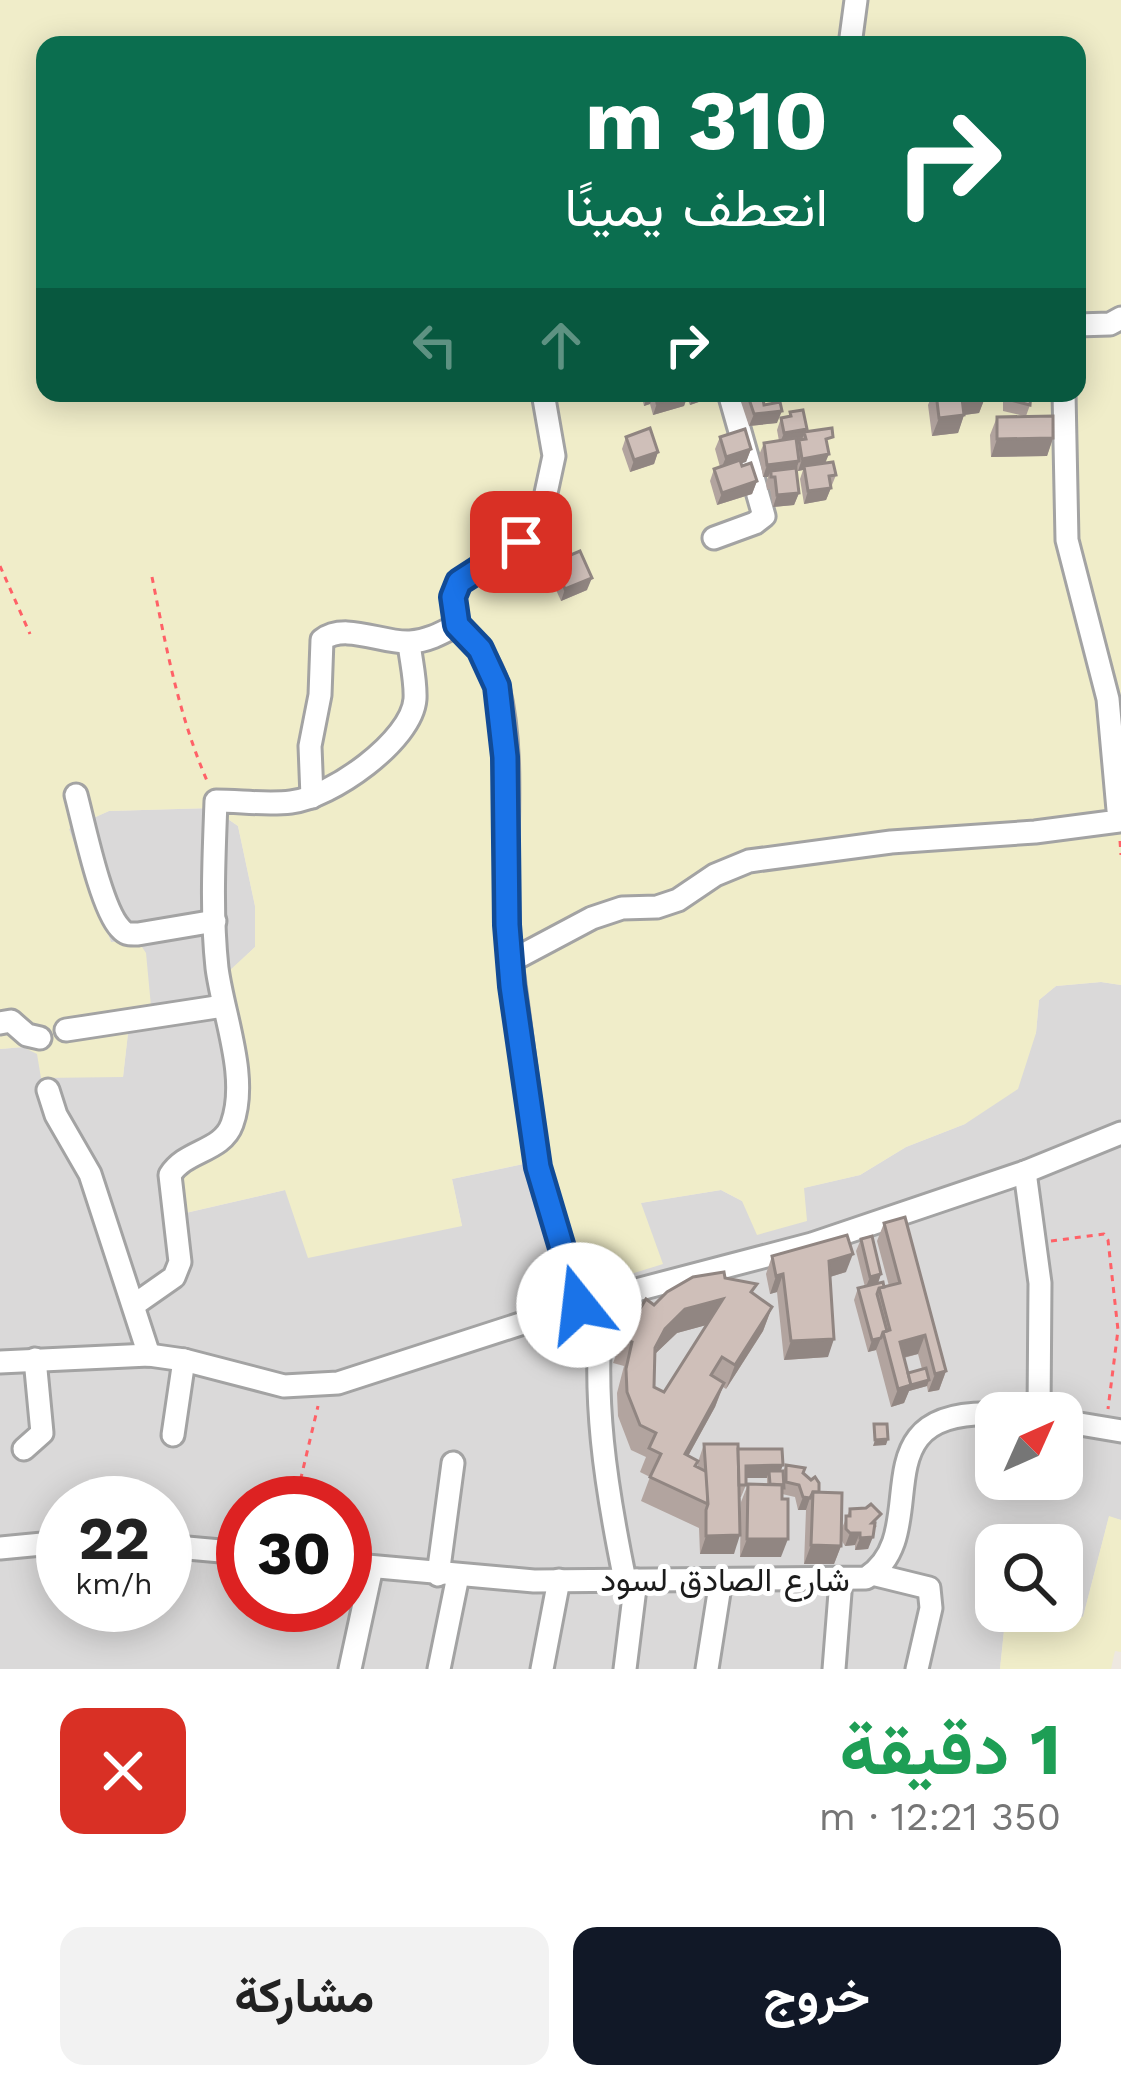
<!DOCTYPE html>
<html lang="ar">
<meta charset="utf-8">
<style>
:root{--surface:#fff;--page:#f2f2f2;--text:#222;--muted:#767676;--accent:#111827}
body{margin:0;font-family:"Work Sans",Vazirmatn,sans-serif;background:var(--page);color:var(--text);direction:rtl;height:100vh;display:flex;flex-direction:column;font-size:45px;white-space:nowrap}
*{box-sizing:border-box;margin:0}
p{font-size:39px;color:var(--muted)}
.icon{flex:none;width:66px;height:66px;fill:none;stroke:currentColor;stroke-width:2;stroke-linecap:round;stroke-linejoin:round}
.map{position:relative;height:1669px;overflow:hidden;direction:ltr}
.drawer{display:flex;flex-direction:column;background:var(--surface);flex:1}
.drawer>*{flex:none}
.hud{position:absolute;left:36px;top:36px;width:1050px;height:366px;border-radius:24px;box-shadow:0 6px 30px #0003;direction:rtl;background:#0b6e4f;color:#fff;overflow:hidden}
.needle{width:78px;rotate:45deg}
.fabs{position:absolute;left:975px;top:1392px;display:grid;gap:24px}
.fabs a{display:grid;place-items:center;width:108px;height:108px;border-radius:24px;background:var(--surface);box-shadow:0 6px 30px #0003;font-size:60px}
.speed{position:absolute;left:36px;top:1476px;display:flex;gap:24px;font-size:60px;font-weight:700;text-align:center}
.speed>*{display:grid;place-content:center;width:156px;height:156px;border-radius:50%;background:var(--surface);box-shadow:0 6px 30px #0003;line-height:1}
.speed small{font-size:30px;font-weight:400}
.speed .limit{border:18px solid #d22;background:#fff;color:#111}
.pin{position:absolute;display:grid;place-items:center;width:102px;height:102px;color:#fff;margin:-51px;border-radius:24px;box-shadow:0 6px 18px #0006}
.me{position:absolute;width:132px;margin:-66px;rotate:344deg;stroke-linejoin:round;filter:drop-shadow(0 0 9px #0008)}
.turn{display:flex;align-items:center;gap:42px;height:252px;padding:0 60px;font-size:54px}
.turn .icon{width:156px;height:156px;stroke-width:2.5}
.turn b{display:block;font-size:84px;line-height:102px}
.lanes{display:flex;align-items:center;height:114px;padding:0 60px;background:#0003;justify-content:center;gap:60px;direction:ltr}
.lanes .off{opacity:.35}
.round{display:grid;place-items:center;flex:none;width:126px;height:126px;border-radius:24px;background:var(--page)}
.overview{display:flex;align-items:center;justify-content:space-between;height:204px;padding:0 60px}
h1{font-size:72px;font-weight:700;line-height:90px;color:#1e9e55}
.button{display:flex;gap:24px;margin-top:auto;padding:24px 60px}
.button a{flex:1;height:138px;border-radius:24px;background:var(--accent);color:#fff;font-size:48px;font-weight:700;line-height:138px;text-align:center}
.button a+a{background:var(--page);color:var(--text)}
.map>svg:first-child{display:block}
.residential{fill:#dad9d9;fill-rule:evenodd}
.farmland{fill:#f0edc9;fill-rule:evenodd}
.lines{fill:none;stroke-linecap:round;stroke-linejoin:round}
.minor-casing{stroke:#a3a3a3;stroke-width:27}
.path{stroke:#ff6167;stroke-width:3;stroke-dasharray:6 6;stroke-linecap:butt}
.minor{stroke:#fff;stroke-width:21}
.wall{fill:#b2a49f;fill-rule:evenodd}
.shaded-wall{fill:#918682}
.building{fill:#cfbfb9;stroke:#918682;stroke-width:3;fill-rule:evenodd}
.route-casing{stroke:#114b97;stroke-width:30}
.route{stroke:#1a73e8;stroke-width:21}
.labels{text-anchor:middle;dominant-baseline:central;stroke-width:10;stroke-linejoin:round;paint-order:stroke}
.street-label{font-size:33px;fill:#1c1c1c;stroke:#fff}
</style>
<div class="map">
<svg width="1121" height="1669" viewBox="0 0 1121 1669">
<rect width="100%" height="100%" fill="#eee8e0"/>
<path class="residential" d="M212,808l26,18 17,80v41l-26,25 21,99 -64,142 99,-23 177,36 -10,-47 96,-20 92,44 81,-13 21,11 64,20 -3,-33 57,-13 46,-28 59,-23 71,-91 3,-33 17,-14 45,-4 20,3v535l-12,-3 -26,100 -24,-6 3,-66h-66v66h10l-6,58h-1000v-620l24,-2 99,30 15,-136 -27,1 -43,-113 41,-18zM996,1413h66v66h-66zM63,1503h102v102h-102zM243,1503h102v102h-102z"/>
<g class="farmland">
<path d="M0,0h1121v985l-20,-3 -45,4 -17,14 -3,33 -18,56 -53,35 -59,23 -46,28 -56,13 3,33 -50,14 -15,-34 -21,-11 -80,13 22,61 -48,15 -32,2 -36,-122 -95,20 10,47 -154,32 -23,-68 -100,23 -8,-29 47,-53 26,-60 -21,-100 26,-24v-41l-17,-80 -26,-18 -103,3 -40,18 42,113 27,-1 8,12 6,64 -24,17 -5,43 -82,1 -4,-24 -14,-7 -23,2zM45,45h1032v348h-1032z"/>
<polygon points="1109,1516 1121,1520 1121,1652 1115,1651 1111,1669 1000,1669 1006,1611 1059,1611 1083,1617"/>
</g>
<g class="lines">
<defs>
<g id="minor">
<polyline points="850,45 856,0"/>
<polyline points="1077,325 1110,324 1121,318"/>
<polyline points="714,538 755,523 764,516 729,393"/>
<path d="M457,625c19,17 34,37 41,62 21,84 0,187 13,274"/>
<path d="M76,795c8,30 25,113 44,133 6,7 9,6 18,6l77,-13"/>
<path d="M312,797l-2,-51 10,-51 2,-55c23,-18 61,4 88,2 18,-1 32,-9 47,-17l-4,-28 6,-15 62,-40 22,-35 11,-51 -11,-63"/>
<polyline points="0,1023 11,1021 27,1035 40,1038"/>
<polyline points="66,1030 223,1006"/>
<polyline points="48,1090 56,1115 90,1174 149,1355"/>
<polyline points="1025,1172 1040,1283 1039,1413"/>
<path d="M603,1300c-12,94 3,188 22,280"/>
<path d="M134,1305l40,-28 6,-15 -10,-87c15,-25 52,-23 62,-51 17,-47 -9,-109 -15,-156 -6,-56 -3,-112 -1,-167 24,0 50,4 75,1 39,-4 121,-61 124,-103 1,-18 -4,-38 -6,-56"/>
<polyline points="579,1305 538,1167 511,961 592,918 622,908 657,907 678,900 715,875 749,861 891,842 1035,832 1119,821 1108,699 1067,540 1064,393"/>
<polyline points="0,1362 149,1355 184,1360 284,1386 338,1383 579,1305 812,1244 1025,1172 1121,1133"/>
<polyline points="1062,1421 1121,1431"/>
<polyline points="173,1435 184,1360"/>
<polyline points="24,1449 42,1433 35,1359"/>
<polyline points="165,1546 243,1553"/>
<polyline points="0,1548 63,1542"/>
<path d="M345,1564l189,17 332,-3c72,-46 -14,-170 130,-164"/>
<polyline points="872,1574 929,1588 931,1608 917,1669"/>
<polyline points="438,1575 453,1463"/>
<polyline points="350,1669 372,1567"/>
<polyline points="439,1669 458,1576"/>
<polyline points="542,1669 559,1580"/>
<polyline points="625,1669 636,1580"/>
<polyline points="707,1669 721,1580"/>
<polyline points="834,1669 841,1580"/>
</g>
</defs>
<use href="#minor" class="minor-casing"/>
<g class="path">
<polyline points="0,566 30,634"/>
<path d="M152,577c14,70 27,140 56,206"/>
<polyline points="1120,841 1121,855"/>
<polyline points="1051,1241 1104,1234 1108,1240 1118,1330 1108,1409"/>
<polyline points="295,1503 318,1406"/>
</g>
<use href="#minor" class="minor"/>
</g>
<g class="wall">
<polygon points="641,393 717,393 716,396 690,405 687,398 684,406 653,415 650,404 644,406"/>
<polygon points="738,393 772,393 766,395 764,405 777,423 749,426"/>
<polygon points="933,393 985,393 986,395 979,413 964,415 958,433 932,436 928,405"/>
<polygon points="1003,393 1031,393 1030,405 1026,416 1053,438 1047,456 991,457 990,435 997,417 1024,416 1003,411"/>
<polygon points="790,412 806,432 829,450 825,463 836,475 826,500 804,504 800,479 803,470 798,471 797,467 799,493 794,505 773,507 770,489 767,490 766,483 768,477 763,477 759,455 764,443 779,441 777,430 781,418 788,417"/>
<polygon points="626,437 658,452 654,464 630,472 622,449"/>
<polygon points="720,437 751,449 746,462 741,463 757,481 752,494 717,505 710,481 714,469 720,467 715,449"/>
<polygon points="554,562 587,590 561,601 549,574"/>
<path d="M884,1223l62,148 -7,19 -11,2 -1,-6 -18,5 -5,12 -13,4 -15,-57 -8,2 -14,-52 4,-12 7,-1 -9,-36 5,-12 20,35 -3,9 6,4 5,-1 -12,-45zM918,1354l4,15 -14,4 -4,-15z"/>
<polygon points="772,1256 846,1272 830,1277 828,1357 784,1360 777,1292 770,1294 766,1274"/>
<path d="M725,1278l47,29 -9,24 -37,58 -3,-2 -8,20 -27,49 10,12v-6l6,-18 34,5 45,16 -3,6h3l3,-6 17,8 16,19 22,54 -7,18h-30l2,-54h-8l-3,-13 -13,-3 -1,63h-41l1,-55 7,-18h19v-6h-21v7l-5,12h-2l-5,57h-34l-1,-26 -58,-27 9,-24 -10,-5 6,-15 -15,-7 -13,-34 -1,-23 7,-27 -11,-3 9,-24 32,-34zM706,1325l-42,67 -10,-5 -1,-5 3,-29 21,-20z"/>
<polygon points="850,1509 877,1526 874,1529 868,1549 855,1550 855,1545 845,1546 842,1541 842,1528"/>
</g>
<g class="shaded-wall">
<polygon points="654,393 650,404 644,406 648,394"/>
<polygon points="694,393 717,393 716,396 690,405"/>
<polygon points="688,394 684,406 653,415 657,403"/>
<polygon points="986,395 979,413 964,415 958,433 932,436 939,418 962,398"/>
<polygon points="782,411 777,423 749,426 754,414"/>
<polygon points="807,429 801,441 779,445 784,433"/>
<polygon points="1053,438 1047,456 991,457 997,439"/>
<polygon points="751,449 746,462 721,469 726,457"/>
<polygon points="658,452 654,464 630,472 634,460"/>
<polygon points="829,454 824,466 804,466 803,470 798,471 802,459"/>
<polygon points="799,461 795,473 771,471 768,477 763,477 767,465"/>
<polygon points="757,481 752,494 717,505 722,493"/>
<polygon points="831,488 826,500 804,504 808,491"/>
<polygon points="799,493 794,505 773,507 777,495"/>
<polygon points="592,578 587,590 561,601 565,589"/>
<polygon points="853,1254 846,1272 823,1279 829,1261"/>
<polygon points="783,1274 777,1292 770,1294 776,1276"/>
<polygon points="881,1274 877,1286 865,1289 870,1277"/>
<polygon points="723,1299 714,1323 677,1333 656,1353 646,1372 665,1329 685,1309"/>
<polygon points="772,1307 763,1331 726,1389 735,1365"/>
<polygon points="925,1335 918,1354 893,1360 900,1342"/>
<polygon points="881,1338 876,1350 868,1352 872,1340"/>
<polygon points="834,1339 828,1357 784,1360 791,1341"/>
<polygon points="946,1371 939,1390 928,1392 935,1374"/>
<polygon points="929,1380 927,1386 909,1391 904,1403 891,1407 898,1389"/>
<polygon points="724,1383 715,1407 676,1478 685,1454"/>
<polygon points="888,1439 886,1445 873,1446 875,1440"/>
<polygon points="783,1465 778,1478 769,1471 767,1478 741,1478 746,1466"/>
<polygon points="803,1497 810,1498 806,1510 798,1510"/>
<polygon points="850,1533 860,1533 855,1545 845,1546"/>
<polygon points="740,1535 734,1554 700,1554 706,1536"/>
<polygon points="873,1537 868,1549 855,1550 860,1538"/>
<polygon points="747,1539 788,1539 781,1557 740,1557"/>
<polygon points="811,1545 841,1546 834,1564 804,1564"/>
</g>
<g class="building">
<polygon points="655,393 688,393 688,394 657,403"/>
<polygon points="747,393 762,393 764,405 780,402 782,411 754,414"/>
<polygon points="936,393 985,393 986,395 962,398 964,415 939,418"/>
<polygon points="1007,393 1031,393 1030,405 1007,399"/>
<polygon points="803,410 807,429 784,433 781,418 791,416 790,412"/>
<polygon points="1053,416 1053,438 997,439 997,417"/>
<polygon points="650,428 658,452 634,460 626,437"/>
<polygon points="832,428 833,437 826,439 829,454 802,459 799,440 806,439 804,432"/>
<polygon points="745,429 751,449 726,457 720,437"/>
<polygon points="796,438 799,461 767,465 764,443"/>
<polygon points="740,460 742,466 751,463 757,481 722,493 714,469"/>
<polygon points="833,462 836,475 829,476 831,488 808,491 804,466"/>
<polygon points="796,468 799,493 777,495 775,477 771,477 771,471"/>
<polygon points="580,551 592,578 565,589 554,562"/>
<polygon points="905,1217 946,1371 935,1374 925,1335 900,1342 911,1385 898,1389 883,1332 890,1330 879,1288 900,1283 884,1223"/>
<polygon points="847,1235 853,1254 829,1261 834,1339 791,1341 783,1274 776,1276 772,1256"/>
<polygon points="872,1236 881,1274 870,1277 861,1239"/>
<path d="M724,1272l1,6 32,6 -6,8 21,15 -37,58 -13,-8 -11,18 13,8 -39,71 13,7 -3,5 12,6 1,32 -58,-27 11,-23 -12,-6 7,-15 -16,-8 -13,-33 -1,-23 6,-27 -10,-3 24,-40 8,6 13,-13 26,-15zM723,1299l-59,93 -10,-5 1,-39 10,-19 20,-20z"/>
<polygon points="883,1282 884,1287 879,1288 877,1294 887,1331 883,1332 881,1338 872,1340 858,1288"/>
<polygon points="926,1368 929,1380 911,1385 908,1373"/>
<polygon points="874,1424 887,1424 888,1439 875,1440"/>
<polygon points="704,1444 738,1444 740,1535 706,1536 706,1510 708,1504"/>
<polygon points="738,1449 782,1449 783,1465 746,1466 746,1485 739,1485"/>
<polygon points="786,1465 805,1468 803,1473 811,1480 815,1477 819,1483 819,1492 813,1492 810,1498 803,1497 799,1485 786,1482"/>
<polygon points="769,1471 783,1471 784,1488 782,1488 782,1485 770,1484"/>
<polygon points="748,1484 782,1485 782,1499 788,1499 788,1539 747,1539"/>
<polygon points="813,1492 842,1493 841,1546 811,1545"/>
<polygon points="871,1504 881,1514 872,1523 875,1523 873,1537 860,1538 860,1533 850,1533 846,1529 846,1516 850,1516 850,1509 866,1508"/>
</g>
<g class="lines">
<defs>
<polyline id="route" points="521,542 459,582 453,597 457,625 480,649 497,686 505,757 507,925 512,986 538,1167 579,1305"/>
</defs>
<use href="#route" class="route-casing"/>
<use href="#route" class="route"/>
</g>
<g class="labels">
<g class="street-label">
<text x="725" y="1579">شارع الصادق لسود</text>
</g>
</g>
</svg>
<div class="fabs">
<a><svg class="needle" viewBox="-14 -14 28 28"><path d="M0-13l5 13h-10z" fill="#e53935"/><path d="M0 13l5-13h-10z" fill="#767676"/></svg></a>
<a><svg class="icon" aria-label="search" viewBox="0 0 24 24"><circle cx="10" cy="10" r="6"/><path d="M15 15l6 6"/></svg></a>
</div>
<div class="speed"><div>22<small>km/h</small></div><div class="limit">30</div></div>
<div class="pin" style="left:521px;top:542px;background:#d93025"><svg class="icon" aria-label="arrive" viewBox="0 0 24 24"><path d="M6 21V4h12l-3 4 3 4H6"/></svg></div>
<svg class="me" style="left:579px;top:1305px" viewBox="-20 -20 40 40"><circle r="19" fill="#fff"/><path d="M0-13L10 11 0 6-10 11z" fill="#1a73e8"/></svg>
<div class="hud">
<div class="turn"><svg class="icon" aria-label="right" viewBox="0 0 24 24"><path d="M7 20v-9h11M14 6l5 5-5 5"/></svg><div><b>310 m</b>انعطف يمينًا</div></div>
<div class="lanes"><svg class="icon off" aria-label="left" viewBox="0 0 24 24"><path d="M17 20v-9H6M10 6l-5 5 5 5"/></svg><svg class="icon off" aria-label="ahead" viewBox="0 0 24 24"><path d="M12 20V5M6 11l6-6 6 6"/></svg><svg class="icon" aria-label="right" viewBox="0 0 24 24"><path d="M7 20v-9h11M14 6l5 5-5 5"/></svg></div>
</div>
</div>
<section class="drawer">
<div class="overview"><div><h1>1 دقيقة</h1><p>350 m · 12:21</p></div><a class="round" style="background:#d93025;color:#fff"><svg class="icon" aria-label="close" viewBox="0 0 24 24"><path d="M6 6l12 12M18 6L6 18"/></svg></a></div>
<div class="button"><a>خروج</a><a>مشاركة</a></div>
</section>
